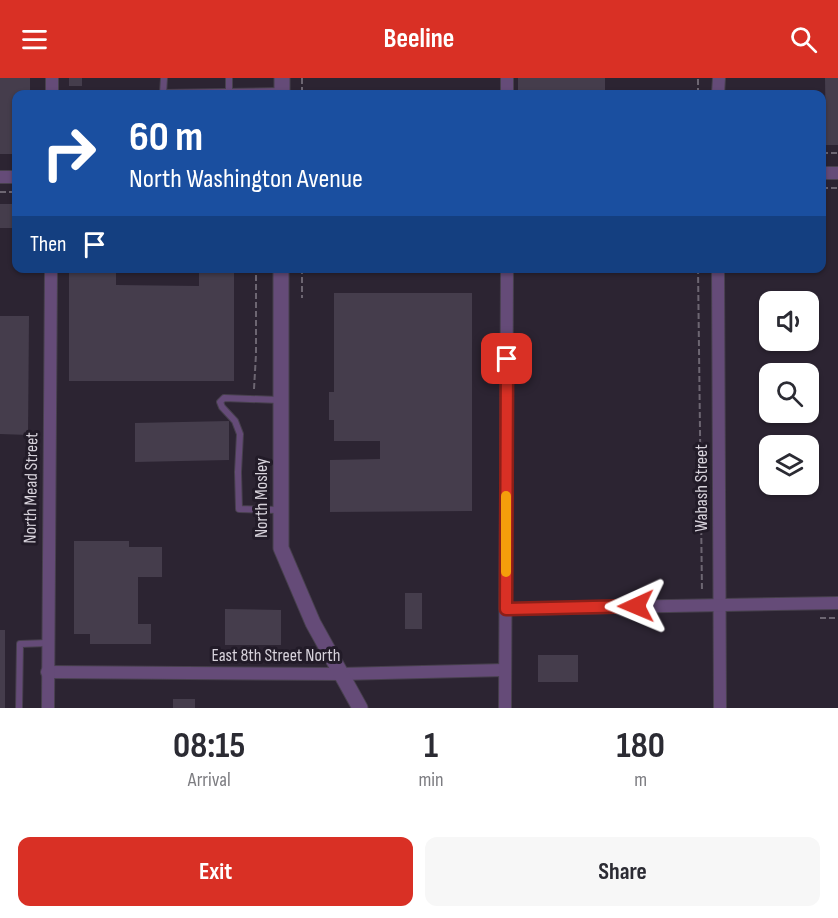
<!DOCTYPE html>
<style>
:root{--surface:#fff;--page:#f7f7f7;--text:#2b2b33;--muted:#7c7c81;--accent:#d93025}
body{margin:0;font-family:"Sofia Sans Condensed",sans-serif;background:var(--page);color:var(--text);height:100vh;display:flex;flex-direction:column;font-size:22px;white-space:nowrap}
*{box-sizing:border-box;margin:0}
p{font-size:20px;color:var(--muted)}
.icon{flex:none;width:33px;height:33px;fill:none;stroke:currentColor;stroke-width:2;stroke-linecap:round;stroke-linejoin:round}
.map{position:relative;height:630px;overflow:hidden}
.sheet{display:flex;flex-direction:column;background:var(--surface);flex:1}
.sheet>*{flex:none}
.guide{position:absolute;left:12px;top:12px;width:814px;height:183px;border-radius:12px;box-shadow:0 2px 4px #0004;background:#1a4fa0;color:#fff;overflow:hidden}
.controls{position:absolute;left:759px;top:213px;display:grid;gap:12px}
.controls a{display:grid;place-items:center;width:60px;height:60px;border-radius:12px;background:var(--surface);box-shadow:0 2px 4px #0004;font-size:30px}
.pin{position:absolute;display:grid;place-items:center;width:51px;height:51px;color:#fff;margin:-26px;border-radius:12px;box-shadow:0 3px 9px #0006}
.me{position:absolute;width:66px;margin:-33px;rotate:269deg;stroke-linejoin:round;filter:drop-shadow(0 0 4px #0008)}
.turn{display:flex;align-items:center;gap:21px;height:126px;padding:0 18px;font-size:27px}
.turn .icon{width:78px;height:78px;stroke-width:2.5}
.turn b{display:block;font-size:42px;line-height:51px}
.then{display:flex;align-items:center;height:57px;padding:0 18px;background:#0003;gap:12px;font-size:22px}
.eta{display:flex;justify-content:space-evenly;align-items:center;height:102px;text-align:center}
.eta b{font-size:36px;font-weight:700;line-height:42px}
.cta{display:flex;gap:12px;margin-top:auto;padding:12px 18px}
.cta a{flex:1;height:69px;border-radius:12px;background:var(--accent);color:#fff;font-size:24px;font-weight:700;line-height:69px;text-align:center}
.cta a+a{background:var(--page);color:var(--text)}
header{display:flex;justify-content:space-between;align-items:center;height:78px;padding:0 18px;background:var(--accent);color:#fff;font-size:27px;font-weight:700}
.map>svg:first-child{display:block}
.building{fill:#453d4c}
.lines{fill:none;stroke-linecap:round;stroke-linejoin:round}
.service-casing{stroke:#47404d;stroke-width:8}
.minor-casing{stroke:#47404d;stroke-width:14}
.tertiary-casing{stroke:#47404d;stroke-width:17}
.path{stroke:#6d6672;stroke-width:2;stroke-dasharray:6 3;stroke-linecap:butt}
.service{stroke:#654b78;stroke-width:6}
.minor{stroke:#654b78;stroke-width:12}
.tertiary{stroke:#654b78;stroke-width:15}
.route-casing{stroke:#8d1f18;stroke-width:15}
.route{stroke:#d93025;stroke-width:10}
.slow{stroke:#f59e0b;stroke-width:10}
.labels{text-anchor:middle;dominant-baseline:central;stroke-width:6;stroke-linejoin:round;paint-order:stroke}
.street-label{font-size:18px;fill:#d7d2db;stroke:#221b28}
</style>
<header><svg class="icon" aria-label="menu" viewBox="0 0 24 24"><path d="M4 6h16M4 12h16M4 18h16"/></svg>Beeline<svg class="icon" aria-label="search" viewBox="0 0 24 24"><circle cx="10" cy="10" r="6"/><path d="M15 15l6 6"/></svg></header>
<div class="map">
<svg width="838" height="630" viewBox="0 0 838 630">
<rect width="100%" height="100%" fill="#2c2432"/>
<g class="building">
<polygon points="0,0 30,0 30,16 16,16 16,76 0,76"/>
<rect x="69" y="0" width="13" height="8"/>
<rect x="518" y="0" width="87" height="16"/>
<polygon points="825,0 838,0 838,67 826,67"/>
<rect x="0" y="126" width="16" height="24"/>
<polygon points="69,190 116,190 116,207 199,208 199,190 234,190 234,303 69,303"/>
<polygon points="334,215 472,215 472,433 330,434 330,382 380,381 380,363 334,363 334,342 329,342 329,314 334,314"/>
<polygon points="0,238 29,238 28,357 0,356"/>
<polygon points="229,343 229,382 135,384 135,345"/>
<polygon points="74,463 129,463 129,469 162,469 162,499 138,499 138,546 151,546 151,566 90,566 90,556 74,556"/>
<rect x="405" y="515" width="17" height="36"/>
<polygon points="225,531 281,532 281,567 225,567"/>
<rect x="0" y="552" width="5" height="78"/>
<rect x="538" y="577" width="40" height="27"/>
<rect x="173" y="621" width="22" height="9"/>
</g>
<g class="lines">
<defs>
<g id="service">
<polyline points="229,0 229,14"/>
<polyline points="163,15 281,13"/>
<polyline points="163,16 164,0"/>
<polyline points="279,322 224,320 220,324 222,329 235,343 240,356 238,394 239,431 279,432"/>
<polyline points="19,630 20,566 47,565"/>
</g>
<g id="minor">
<polyline points="52,16 52,0"/>
<polyline points="507,16 507,0"/>
<polyline points="718,16 719,0"/>
<polyline points="822,95 838,95"/>
<polyline points="0,99 16,99"/>
<polyline points="718,190 720,630"/>
<polyline points="506,531 838,525"/>
<polyline points="47,594 341,596 505,592"/>
<polyline points="48,630 51,190"/>
<polyline points="505,630 507,190"/>
</g>
<g id="tertiary">
<polyline points="282,16 282,0"/>
<polyline points="281,190 281,470 313,545 360,630"/>
</g>
</defs>
<use href="#service" class="service-casing"/>
<use href="#minor" class="minor-casing"/>
<use href="#tertiary" class="tertiary-casing"/>
<g class="path">
<polyline points="302,0 302,16"/>
<polyline points="698,16 698,0"/>
<polyline points="822,75 838,75"/>
<polyline points="822,110 838,110"/>
<polyline points="0,114 16,114"/>
<polyline points="302,190 302,220"/>
<polyline points="698,190 702,514"/>
<polyline points="254,311 256,276 256,190"/>
<polyline points="820,540 838,540"/>
</g>
<use href="#service" class="service"/>
<use href="#minor" class="minor"/>
<use href="#tertiary" class="tertiary"/>
</g>
<g class="lines">
<defs>
<polyline id="route" points="507,281 506,531 636,528"/>
</defs>
<use href="#route" class="route-casing"/>
<use href="#route" class="route"/>
<polyline class="slow" points="506,494 506,418"/>
</g>
<g class="labels">
<g class="street-label">
<text transform="translate(31 410) rotate(-89)">North Mead Street</text>
<text transform="translate(701 410) rotate(-90)">Wabash Street</text>
<text transform="translate(261 420) rotate(-90)">North Mosley</text>
<text x="276" y="577">East 8th Street North</text>
</g>
</g>
</svg>
<div class="controls">
<a><svg class="icon" aria-label="sound" viewBox="0 0 24 24"><path d="M4 9h4l5-4v14l-5-4H4zM17 9q2 3 0 6"/></svg></a>
<a><svg class="icon" aria-label="search" viewBox="0 0 24 24"><circle cx="10" cy="10" r="6"/><path d="M15 15l6 6"/></svg></a>
<a><svg class="icon" aria-label="layers" viewBox="0 0 24 24"><path d="M12 4l9 5-9 5-9-5zM3 14l9 5 9-5"/></svg></a>
</div>
<div class="pin" style="left:507px;top:281px;background:#d93025"><svg class="icon" aria-label="arrive" viewBox="0 0 24 24"><path d="M6 21V4h12l-3 4 3 4H6"/></svg></div>
<svg class="me" style="left:636px;top:528px" viewBox="-20 -20 40 40"><path d="M0-17L14 15 0 8-14 15z" fill="#d93025" stroke="#fff" stroke-width="4"/></svg>
<div class="guide">
<div class="turn"><svg class="icon" aria-label="right" viewBox="0 0 24 24"><path d="M7 20v-9h11M14 6l5 5-5 5"/></svg><div><b>60 m</b>North Washington Avenue</div></div>
<div class="then">Then<svg class="icon" aria-label="arrive" viewBox="0 0 24 24"><path d="M6 21V4h12l-3 4 3 4H6"/></svg></div>
</div>
</div>
<section class="sheet">
<div class="eta">
<div><b>08:15</b><p>Arrival</p></div>
<div><b>1</b><p>min</p></div>
<div><b>180</b><p>m</p></div>
</div>
<div class="cta"><a>Exit</a><a>Share</a></div>
</section>
